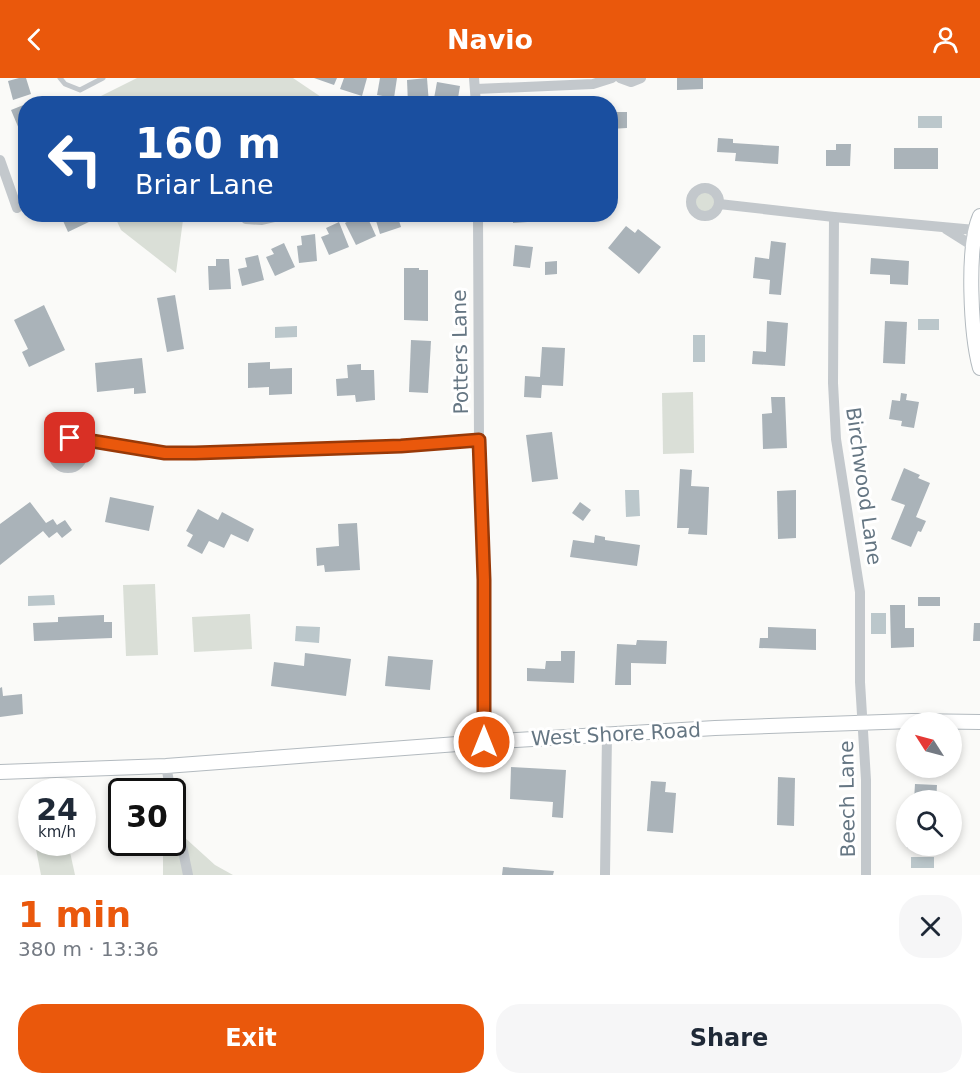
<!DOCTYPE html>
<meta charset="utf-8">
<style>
:root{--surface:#fff;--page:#f6f6f7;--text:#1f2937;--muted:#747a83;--accent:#ea580c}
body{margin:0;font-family:"DejaVu Sans",sans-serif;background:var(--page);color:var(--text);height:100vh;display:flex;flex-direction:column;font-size:22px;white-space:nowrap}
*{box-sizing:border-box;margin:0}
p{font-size:20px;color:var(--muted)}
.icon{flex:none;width:33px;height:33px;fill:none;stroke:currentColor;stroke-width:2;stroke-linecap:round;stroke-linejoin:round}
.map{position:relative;height:797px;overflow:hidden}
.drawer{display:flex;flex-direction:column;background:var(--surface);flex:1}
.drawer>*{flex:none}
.guide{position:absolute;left:18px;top:18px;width:600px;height:126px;border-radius:24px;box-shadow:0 3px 9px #0003;background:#1a4fa0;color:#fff;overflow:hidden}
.needle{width:39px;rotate:306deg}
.controls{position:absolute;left:896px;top:634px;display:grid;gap:12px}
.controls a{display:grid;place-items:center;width:66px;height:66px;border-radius:50%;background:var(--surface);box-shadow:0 3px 9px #0003;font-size:30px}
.speed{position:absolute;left:18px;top:700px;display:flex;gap:12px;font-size:30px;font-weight:700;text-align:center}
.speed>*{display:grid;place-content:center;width:78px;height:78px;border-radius:50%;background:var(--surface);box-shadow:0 3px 9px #0003;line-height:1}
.speed small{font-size:15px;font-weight:400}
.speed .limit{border:3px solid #111;border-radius:9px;background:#fff;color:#111}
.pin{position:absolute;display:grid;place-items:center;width:51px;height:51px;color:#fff;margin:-26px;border-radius:12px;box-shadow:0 3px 9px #0006}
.me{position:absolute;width:66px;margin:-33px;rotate:0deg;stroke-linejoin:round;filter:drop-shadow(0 0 4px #0008)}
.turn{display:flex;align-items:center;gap:21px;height:126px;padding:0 18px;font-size:27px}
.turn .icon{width:78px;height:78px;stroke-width:2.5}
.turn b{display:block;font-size:42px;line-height:51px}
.round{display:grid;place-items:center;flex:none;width:63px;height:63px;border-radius:24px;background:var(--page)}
.head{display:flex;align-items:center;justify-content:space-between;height:102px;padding:0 18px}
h1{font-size:36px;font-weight:700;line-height:45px;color:var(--accent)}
.button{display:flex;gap:12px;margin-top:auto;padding:12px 18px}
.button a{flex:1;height:69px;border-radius:24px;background:var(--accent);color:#fff;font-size:24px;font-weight:700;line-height:69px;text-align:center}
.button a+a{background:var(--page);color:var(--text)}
header{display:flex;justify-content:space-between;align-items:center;height:78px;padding:0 18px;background:var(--accent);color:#fff;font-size:27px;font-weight:700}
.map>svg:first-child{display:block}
.green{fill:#dadfd7}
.water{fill:#bbc7cb}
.building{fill:#aab3b9}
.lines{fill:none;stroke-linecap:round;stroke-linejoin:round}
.secondary-casing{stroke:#b3babf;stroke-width:16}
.lane{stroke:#c3c8cc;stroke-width:5}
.street{stroke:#c3c8cc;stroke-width:10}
.secondary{stroke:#fff;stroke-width:14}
.route-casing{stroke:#983908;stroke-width:15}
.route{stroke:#ea580c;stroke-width:10}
.labels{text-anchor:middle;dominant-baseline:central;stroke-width:6;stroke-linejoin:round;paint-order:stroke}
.street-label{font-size:20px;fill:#657683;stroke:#fff}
</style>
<header><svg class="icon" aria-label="back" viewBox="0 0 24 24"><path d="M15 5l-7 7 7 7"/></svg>Navio<svg class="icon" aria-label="person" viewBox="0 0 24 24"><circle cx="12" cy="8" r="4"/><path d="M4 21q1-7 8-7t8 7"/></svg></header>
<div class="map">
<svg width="980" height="797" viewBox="0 0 980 797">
<rect width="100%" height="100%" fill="#fafaf8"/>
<g class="green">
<polygon points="137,0 293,0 330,25 87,25"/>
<circle cx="705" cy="124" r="11"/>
<polygon points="114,137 188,137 183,142 176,195 121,152"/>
<polygon points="693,314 694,375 663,376 662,315"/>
<circle cx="68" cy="375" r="11"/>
<polygon points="155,506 158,577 126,578 123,507"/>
<polygon points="250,536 252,571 194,574 192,539"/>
<polygon points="173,749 215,787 233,797 163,797 163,765 172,765"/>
<polygon points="40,765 68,765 75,797 41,797 35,766"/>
</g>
<g class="water">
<rect x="918" y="38" width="24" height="12"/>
<rect x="918" y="241" width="21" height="11"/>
<polygon points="297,248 297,259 275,260 275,249"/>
<rect x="693" y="257" width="12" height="27"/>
<polygon points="625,412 639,412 640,438 626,439"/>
<polygon points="54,517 55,527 28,528 28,518"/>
<rect x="871" y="535" width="15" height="21"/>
<polygon points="296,548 320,549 319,565 295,563"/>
<rect x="911" y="779" width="23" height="11"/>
</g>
<g class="building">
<polygon points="19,0 26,0 31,16 13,22 8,3"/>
<polygon points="314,0 337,0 334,7"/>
<polygon points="344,0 367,0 362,18 340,11"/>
<polygon points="380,0 397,0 394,20 377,17"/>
<polygon points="427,0 429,26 408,26 407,2"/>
<polygon points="677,0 703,0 703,11 677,12"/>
<polygon points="437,4 460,8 457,26 433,26"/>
<polygon points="26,26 26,48 19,51 11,32"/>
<polygon points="610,34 627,34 627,50 610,51"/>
<polygon points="26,57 26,75 25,75 19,59"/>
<polygon points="718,60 733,61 733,65 779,68 778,86 735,83 736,75 717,74"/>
<polygon points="836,66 851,66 850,88 826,88 826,72 836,72"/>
<rect x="894" y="70" width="44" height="21"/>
<polygon points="60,136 88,136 91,143 68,154"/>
<polygon points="361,136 366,136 376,158 356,167 345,145"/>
<polygon points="374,136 397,136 401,149 380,156"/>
<polygon points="403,136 423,136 423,137 405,143"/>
<polygon points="513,136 541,136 542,143 513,145"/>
<polygon points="339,144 349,169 329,177 321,159 329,156 326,150"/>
<polygon points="626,148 635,155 638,151 661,169 639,196 608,170"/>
<polygon points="315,156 317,183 299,185 297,168 302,167 301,158"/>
<polygon points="771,163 786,165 781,217 769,216 770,202 753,200 755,179 769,181"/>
<polygon points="284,165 295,189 275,198 266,179 274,176 271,171"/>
<polygon points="515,167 533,169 530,190 513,188"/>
<polygon points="258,177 264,202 242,208 238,191 247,189 245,180"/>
<polygon points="871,180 909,183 908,207 890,206 890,197 870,196"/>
<polygon points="216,181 229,181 231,211 209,212 208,188 216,188"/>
<polygon points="557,183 557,196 545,197 545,184"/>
<polygon points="404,190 419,190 419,192 428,192 428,243 404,242"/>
<polygon points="175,217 184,271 167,274 157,220"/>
<polygon points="44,227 65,272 29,289 22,274 28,271 14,242"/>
<polygon points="767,243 788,245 785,288 752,286 753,273 766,274"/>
<polygon points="885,243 907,244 905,286 883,285"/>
<polygon points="411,262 431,263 428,315 409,314"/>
<polygon points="542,269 565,270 563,308 542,307 541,320 524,319 525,298 540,299"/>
<polygon points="142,280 146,315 134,316 134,310 97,314 95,285"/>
<polygon points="270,284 270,291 292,290 292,316 269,317 269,309 248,310 248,285"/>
<polygon points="361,286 361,292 374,292 375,322 356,324 355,317 337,318 336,301 348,300 347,287"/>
<polygon points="901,315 907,316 906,322 919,324 914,350 901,348 902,343 889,341 892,322 900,323"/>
<polygon points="771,319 785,319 787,370 763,371 762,336 772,335"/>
<polygon points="552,354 558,401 532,404 526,357"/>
<polygon points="904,390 920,397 918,400 930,405 916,439 926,443 921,454 918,453 911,469 891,461 905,427 891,422"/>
<polygon points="680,391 692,392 691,408 709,409 707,457 688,456 689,450 677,450"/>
<polygon points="796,412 796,460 778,461 777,413"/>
<polygon points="110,419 154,428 149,453 105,444"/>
<polygon points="30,424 46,445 53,441 57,447 65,442 72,452 62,460 57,454 49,460 43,453 0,487 0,446"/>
<polygon points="580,424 591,432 583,443 572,435"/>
<polygon points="198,431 218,442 222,434 254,451 248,464 231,456 224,470 209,463 202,476 187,468 193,457 186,453"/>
<polygon points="357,445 360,492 325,494 324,487 317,488 316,470 339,468 338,446"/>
<polygon points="595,457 605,459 605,462 640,467 637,488 570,479 573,462 594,465"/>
<rect x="918" y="519" width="22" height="9"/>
<polygon points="890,527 905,527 905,550 914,550 914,569 891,570"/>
<polygon points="104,537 104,544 112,544 112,560 34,563 33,545 58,544 58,539"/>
<polygon points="974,545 980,545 980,563 973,563"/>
<polygon points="768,549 816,551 816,572 759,570 760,560 768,560"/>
<polygon points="637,562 667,563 666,586 631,585 631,607 615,607 617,566 636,567"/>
<polygon points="561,573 575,573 574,605 527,603 527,590 545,591 546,583 561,583"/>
<polygon points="305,575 351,581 346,618 271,608 274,584 304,588"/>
<polygon points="388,578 433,582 430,612 385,608"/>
<polygon points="2,609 3,618 22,616 23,636 0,639 0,610"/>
<polygon points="511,689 566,692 563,740 552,739 553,724 510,721"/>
<polygon points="778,699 795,700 794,748 777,747"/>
<polygon points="651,703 666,704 665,714 676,715 673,755 647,753"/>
<polygon points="915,706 937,707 936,723 914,723"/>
<polygon points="907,768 933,768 933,772 907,770"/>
<polygon points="503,789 554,793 553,797 502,797"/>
</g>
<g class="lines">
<defs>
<g id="secondary">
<path d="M980,138c-14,31 -9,119 0,152"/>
<polyline points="0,694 166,688 484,664 715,650 912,643 980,644"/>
</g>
</defs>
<use href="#secondary" class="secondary-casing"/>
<polyline class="lane" points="60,0 65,6 80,12 103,0"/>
<g class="street">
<polyline points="474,0 476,26"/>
<polyline points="620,0 631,4 641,0"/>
<polyline points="476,11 593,6 612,0"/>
<polyline points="0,82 17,130"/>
<circle cx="705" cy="124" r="14"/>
<polyline points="719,126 834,139 975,152"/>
<polyline points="478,136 479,362 484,502 484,664"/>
<polyline points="834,139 833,305 836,361 860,514 860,604 866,702 866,797"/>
<polyline points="246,141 262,142 288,136"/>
<polyline points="946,151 973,168"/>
<circle cx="68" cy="375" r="15"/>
<polyline points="78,364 86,362 165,375 195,375 401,368 479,362"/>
<polyline points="166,688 171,714"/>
<polyline points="172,719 188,797"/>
<polyline points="605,797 607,657"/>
</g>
<use href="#secondary" class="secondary"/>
</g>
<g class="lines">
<defs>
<polyline id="route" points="70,360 78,364 86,362 165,375 195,375 401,368 479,362 484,502 484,664"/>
</defs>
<use href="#route" class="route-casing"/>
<use href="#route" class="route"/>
</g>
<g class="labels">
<g class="street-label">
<text transform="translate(460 274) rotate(-91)">Potters Lane</text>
<text transform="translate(864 408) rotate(82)">Birchwood Lane</text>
<text transform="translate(616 656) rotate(-3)">West Shore Road</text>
<text transform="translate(847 721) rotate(-91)">Beech Lane</text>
</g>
</g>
</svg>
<div class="controls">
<a><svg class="needle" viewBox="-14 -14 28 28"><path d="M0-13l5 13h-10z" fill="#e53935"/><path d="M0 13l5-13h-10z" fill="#747a83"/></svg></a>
<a><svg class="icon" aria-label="search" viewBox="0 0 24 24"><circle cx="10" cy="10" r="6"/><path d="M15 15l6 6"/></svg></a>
</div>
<div class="speed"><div>24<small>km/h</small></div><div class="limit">30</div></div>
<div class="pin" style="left:70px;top:360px;background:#d93025"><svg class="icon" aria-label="arrive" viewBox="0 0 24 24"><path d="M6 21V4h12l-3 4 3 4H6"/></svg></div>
<svg class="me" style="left:484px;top:664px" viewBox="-20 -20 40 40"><circle r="17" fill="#ea580c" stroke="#fff" stroke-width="3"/><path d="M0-11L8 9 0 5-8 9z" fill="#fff"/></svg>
<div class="guide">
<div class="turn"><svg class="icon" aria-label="left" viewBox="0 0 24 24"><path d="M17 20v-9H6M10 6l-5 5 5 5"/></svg><div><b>160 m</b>Briar Lane</div></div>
</div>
</div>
<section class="drawer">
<div class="head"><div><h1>1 min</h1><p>380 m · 13:36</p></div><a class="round"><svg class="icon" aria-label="close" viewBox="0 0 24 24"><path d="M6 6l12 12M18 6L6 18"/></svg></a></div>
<div class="button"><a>Exit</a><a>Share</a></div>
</section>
